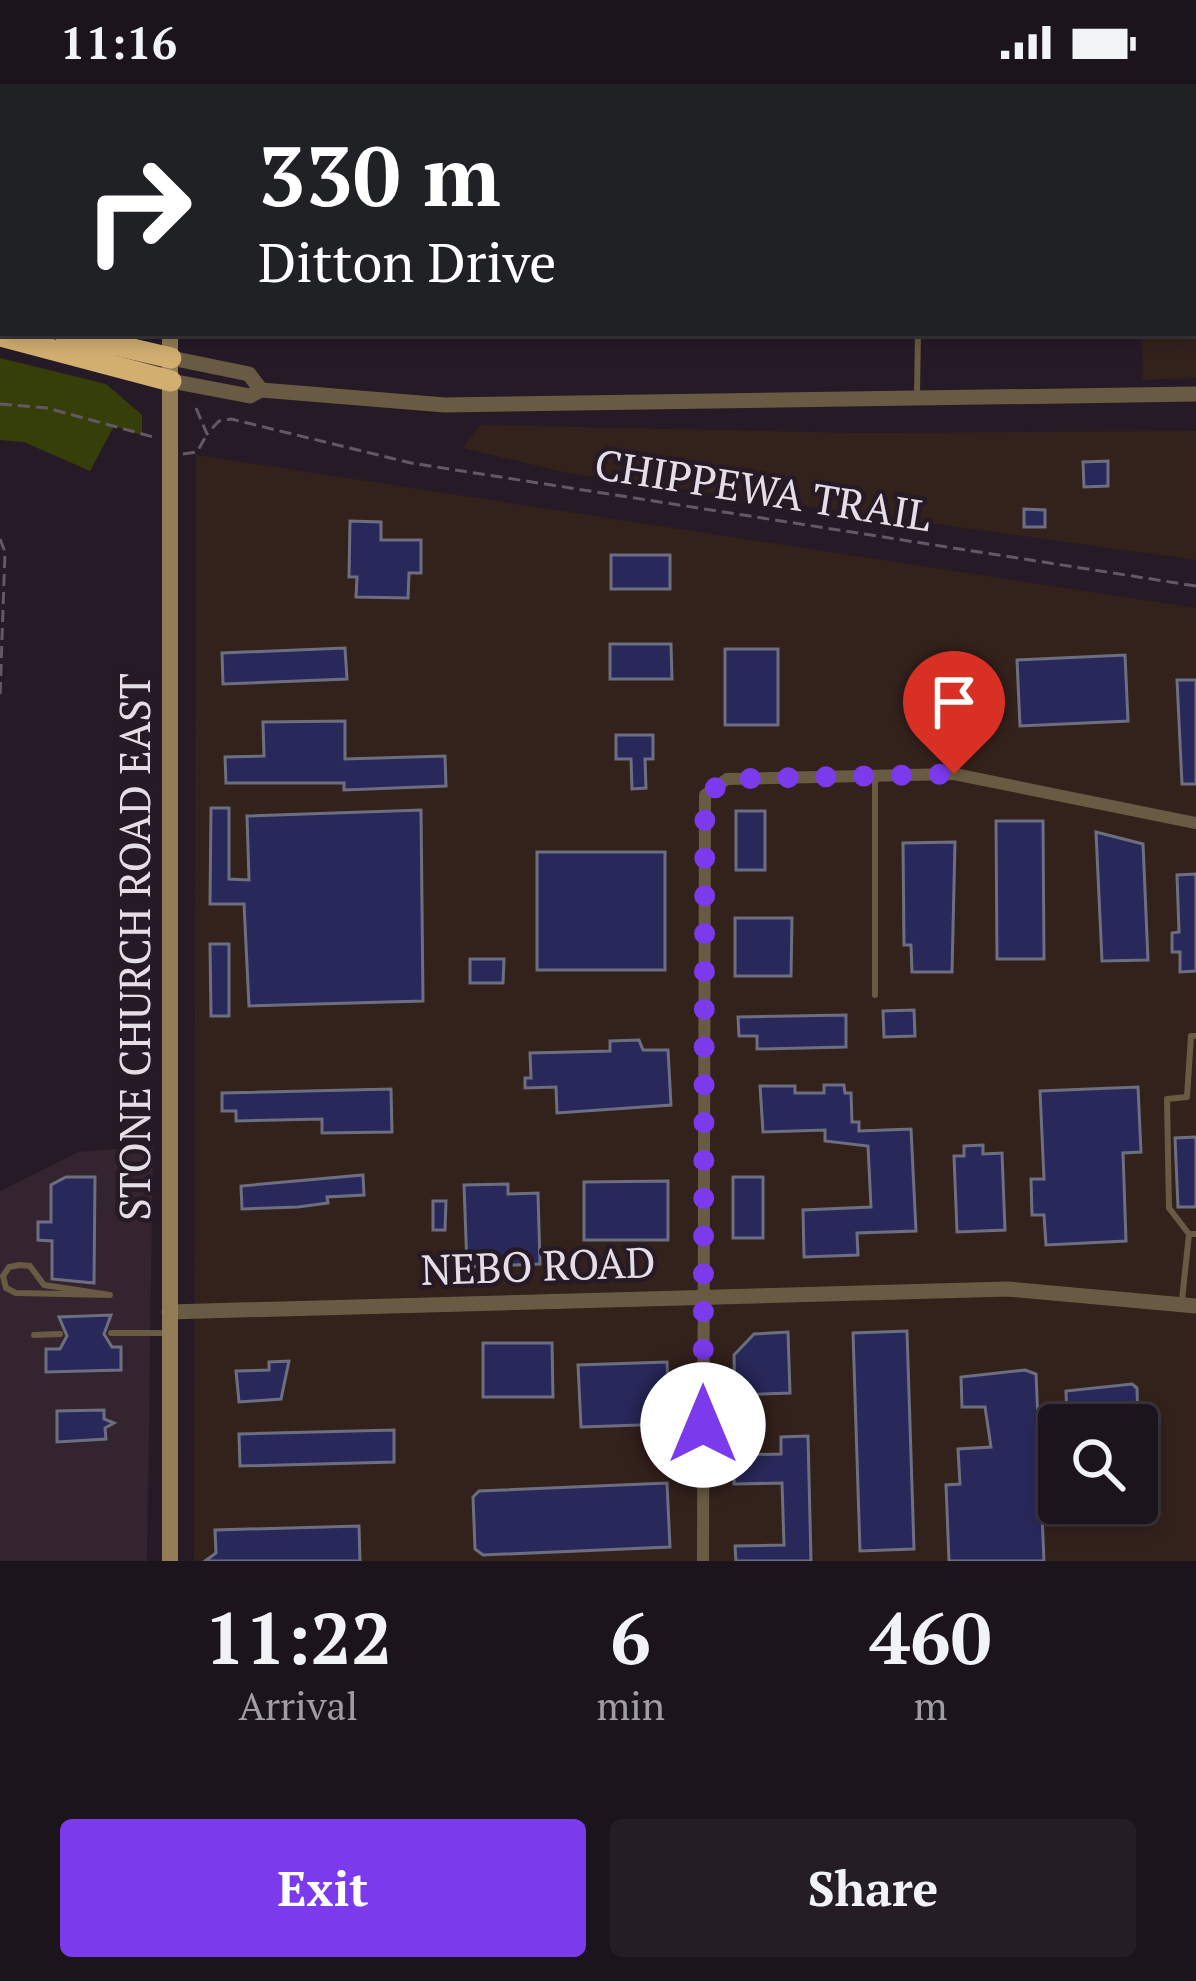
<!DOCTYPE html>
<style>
:root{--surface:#1c141c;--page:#251d25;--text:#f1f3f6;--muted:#a09ea3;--line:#3a333b;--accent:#7c3aed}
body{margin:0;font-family:"PT Serif",serif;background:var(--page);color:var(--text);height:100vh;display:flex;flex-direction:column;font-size:45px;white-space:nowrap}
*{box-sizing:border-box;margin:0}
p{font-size:39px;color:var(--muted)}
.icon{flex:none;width:66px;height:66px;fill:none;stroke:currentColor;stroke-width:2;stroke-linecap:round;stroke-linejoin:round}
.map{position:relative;height:1477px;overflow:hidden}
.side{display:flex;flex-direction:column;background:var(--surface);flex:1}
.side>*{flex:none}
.top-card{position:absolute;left:0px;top:0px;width:1197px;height:252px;box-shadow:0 6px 18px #0003,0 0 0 3px var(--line);background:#202124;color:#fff;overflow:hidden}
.controls{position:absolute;left:1038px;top:1320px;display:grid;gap:24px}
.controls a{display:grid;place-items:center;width:120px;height:120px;border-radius:12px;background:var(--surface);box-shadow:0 6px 18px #0003,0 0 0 3px var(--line);font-size:60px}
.pin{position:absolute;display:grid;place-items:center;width:102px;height:102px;color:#fff;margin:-123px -51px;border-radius:50% 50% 50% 0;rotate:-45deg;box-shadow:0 0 12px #0007}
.pin .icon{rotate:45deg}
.me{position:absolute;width:132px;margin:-66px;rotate:0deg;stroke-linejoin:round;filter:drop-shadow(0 0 9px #0008)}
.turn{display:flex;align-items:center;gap:42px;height:252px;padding:0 60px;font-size:54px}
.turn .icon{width:156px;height:156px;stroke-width:2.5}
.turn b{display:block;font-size:84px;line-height:102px}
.eta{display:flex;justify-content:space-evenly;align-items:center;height:204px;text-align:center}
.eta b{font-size:72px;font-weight:800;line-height:84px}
.primary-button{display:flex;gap:24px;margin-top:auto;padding:24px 60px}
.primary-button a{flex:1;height:138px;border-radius:12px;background:var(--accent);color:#fff;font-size:48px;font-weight:800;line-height:138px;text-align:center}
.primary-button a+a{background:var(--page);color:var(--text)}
.status{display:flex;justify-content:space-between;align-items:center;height:84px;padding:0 60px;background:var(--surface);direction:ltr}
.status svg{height:33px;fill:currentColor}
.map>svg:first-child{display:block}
.commercial{fill:#34242f}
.industrial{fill:#33211c;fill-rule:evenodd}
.green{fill:#363f09}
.building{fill:#29285b;stroke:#6d6f81;stroke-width:3}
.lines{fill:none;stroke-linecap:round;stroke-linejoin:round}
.path{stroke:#635863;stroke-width:3;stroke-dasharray:12 6;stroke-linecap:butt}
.service{stroke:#695b43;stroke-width:6}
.minor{stroke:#695b43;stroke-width:12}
.tertiary{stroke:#695b43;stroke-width:15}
.secondary{stroke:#937d56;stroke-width:16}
.motorway{stroke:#d2af71;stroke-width:21}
.route{stroke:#7c3aed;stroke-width:21;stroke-dasharray:0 37.8}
.labels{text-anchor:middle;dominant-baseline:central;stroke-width:9;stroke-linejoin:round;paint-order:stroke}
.street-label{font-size:42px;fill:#e6dee6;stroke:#261a26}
</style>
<div class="status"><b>11:16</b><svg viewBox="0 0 49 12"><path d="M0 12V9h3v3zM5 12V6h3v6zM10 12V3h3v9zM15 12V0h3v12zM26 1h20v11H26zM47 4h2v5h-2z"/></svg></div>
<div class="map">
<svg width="1196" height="1477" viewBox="0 0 1196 1477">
<rect width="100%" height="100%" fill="#261a26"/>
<polygon class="commercial" points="153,1062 147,1477 0,1477 0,1107 78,1068"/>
<g class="industrial">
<polygon points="1196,212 1196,294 1143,296 1142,249 1194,249"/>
<polygon points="480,341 864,349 1196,347 1196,476 567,389 463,364"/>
<path d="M196,371l1000,153v953h-1002zM1059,1341h78v78h-78z"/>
</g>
<g class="green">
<polygon points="0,0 132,0 3,3 3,196"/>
<polygon points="0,274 106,300 142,331 142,351 114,342 90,387 24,358 0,356"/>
</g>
<g class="building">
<polygon points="1108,377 1108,402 1084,403 1083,378"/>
<polygon points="1024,425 1045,426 1045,443 1024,443"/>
<polygon points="350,437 381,438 381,456 421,456 421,489 409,489 408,514 356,513 357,493 349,493"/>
<rect x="611" y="471" width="59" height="34"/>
<polygon points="610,560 671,560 672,595 610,595"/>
<polygon points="345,564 347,595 223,600 222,569"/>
<rect x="725" y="565" width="53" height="76"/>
<polygon points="1125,571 1128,637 1020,642 1017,576"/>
<polygon points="1177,596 1196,596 1196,700 1182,700"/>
<polygon points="345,637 345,675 445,672 446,702 344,706 344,699 226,699 225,673 264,672 263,638"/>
<polygon points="616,651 653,651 653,675 645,675 646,704 632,705 631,675 616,675"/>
<polygon points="211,724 229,724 229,795 249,796 247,732 421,726 423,917 249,922 244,820 210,820"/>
<rect x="736" y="727" width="29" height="59"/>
<polygon points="996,737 1043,737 1044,875 997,875"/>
<polygon points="1096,748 1143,760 1148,876 1102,877"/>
<polygon points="955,758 952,888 912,888 911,861 904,861 903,759"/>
<rect x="537" y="768" width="128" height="118"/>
<polygon points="1196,790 1196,887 1180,888 1180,868 1172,868 1172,849 1179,848 1177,791"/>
<polygon points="735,834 792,834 791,892 735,892"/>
<polygon points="210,860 229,860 229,932 211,932"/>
<polygon points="470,875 504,875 503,899 470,899"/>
<polygon points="914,926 915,952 884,953 883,927"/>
<polygon points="846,931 846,963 757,965 757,952 739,952 738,933"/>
<polygon points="639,956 643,966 668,966 671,1021 557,1029 556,1003 525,1004 525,994 531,994 530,969 610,967 610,957"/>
<polygon points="824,1001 844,1001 845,1009 851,1009 852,1038 859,1038 859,1047 911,1045 916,1147 857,1149 858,1171 804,1173 803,1126 871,1123 868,1062 825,1057 825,1046 763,1048 760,1002 795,1002 795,1009 824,1009"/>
<polygon points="1138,1003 1141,1068 1123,1069 1126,1157 1046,1161 1044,1131 1032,1131 1031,1095 1044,1095 1040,1007"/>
<polygon points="391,1005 392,1048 322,1049 322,1035 236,1037 236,1027 222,1027 222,1009"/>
<polygon points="1196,1053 1196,1123 1178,1123 1175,1054"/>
<polygon points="983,1061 983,1070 1002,1069 1005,1146 957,1148 954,1072 964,1072 964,1062"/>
<polygon points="363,1091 364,1111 327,1113 328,1119 298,1123 242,1125 241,1102"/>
<polygon points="66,1093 95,1093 94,1199 52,1195 52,1157 38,1156 38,1138 51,1138 51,1101"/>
<rect x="733" y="1093" width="30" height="61"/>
<polygon points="668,1097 668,1156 584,1156 584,1098"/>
<polygon points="508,1100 508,1110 538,1109 540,1180 467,1183 464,1101"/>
<polygon points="433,1117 446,1117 445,1146 433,1146"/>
<polygon points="111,1231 104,1250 112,1263 121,1263 121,1286 46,1288 46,1265 60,1265 67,1252 59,1233"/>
<polygon points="907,1247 914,1465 860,1467 853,1249"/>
<polygon points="788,1248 790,1309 735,1311 734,1271 754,1250"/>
<polygon points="483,1259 552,1259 553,1313 483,1313"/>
<polygon points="289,1277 281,1315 239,1318 236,1287 269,1286 269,1278"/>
<polygon points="667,1278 670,1340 581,1343 578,1281"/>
<polygon points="1025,1286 1036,1290 1044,1477 949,1477 946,1401 960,1400 958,1365 991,1363 985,1323 962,1323 961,1293"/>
<polygon points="1132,1300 1137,1304 1138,1341 1067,1341 1066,1307"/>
<polygon points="104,1326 104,1335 114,1339 105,1344 106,1355 57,1358 57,1327"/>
<polygon points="394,1346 394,1378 240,1382 239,1350"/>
<polygon points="808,1352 811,1477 736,1477 735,1462 784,1461 782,1399 734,1400 734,1371 781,1370 781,1353"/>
<polygon points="667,1399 670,1463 483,1471 475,1465 473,1413 479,1407"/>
<polygon points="359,1442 360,1477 205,1477 216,1469 215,1446"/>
</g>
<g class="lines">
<g class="path">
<polyline points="1194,94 1196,94"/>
<polyline points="192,254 192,249"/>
<polyline points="0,320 47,324 157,354"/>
<polyline points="196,324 207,350 219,337 231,335 411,379 1196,502"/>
<polyline points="183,370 197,368 206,352"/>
<polyline points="0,455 5,468 0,613"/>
</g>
<g class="service">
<polyline points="917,310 918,249"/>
<polyline points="875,911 875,692"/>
<polyline points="1189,1150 1169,1124 1167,1015 1187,1013 1191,952 1196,952"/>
<polygon points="20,1181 30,1182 44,1201 110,1211 16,1209 6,1204 3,1192 9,1183"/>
<polyline points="1182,1216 1189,1150 1196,1150"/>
<polyline points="111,1249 168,1249"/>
<polyline points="34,1251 60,1250"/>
</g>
<polyline class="minor" points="703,1477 705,711 727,695 954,690 1196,739"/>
<g class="tertiary">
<polyline points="171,274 249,290 261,306"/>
<polyline points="171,297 250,312 261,306 445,321 1196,310"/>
<polyline points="169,1228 1008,1205 1196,1222"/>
</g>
<g class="secondary">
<polyline points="171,0 171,3"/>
<polyline points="170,1477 170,249"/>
</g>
<g class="motorway">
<polyline points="0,234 3,235"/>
<polyline points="64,249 171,274"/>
<polyline points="0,252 171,297"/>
</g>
</g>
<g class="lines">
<polyline class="route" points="703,1341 705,711 728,695 954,690"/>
</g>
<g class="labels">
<g class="street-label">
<text transform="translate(763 405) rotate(9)">CHIPPEWA TRAIL</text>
<text transform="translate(134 863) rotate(-90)">STONE CHURCH ROAD EAST</text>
<text transform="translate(538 1181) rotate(-2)">NEBO ROAD</text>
</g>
</g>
</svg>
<div class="controls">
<a><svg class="icon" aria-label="search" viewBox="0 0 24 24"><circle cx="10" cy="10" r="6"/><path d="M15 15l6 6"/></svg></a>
</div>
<div class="pin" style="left:954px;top:690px;background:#d93025"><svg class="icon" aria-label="arrive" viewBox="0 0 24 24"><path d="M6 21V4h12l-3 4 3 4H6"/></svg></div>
<svg class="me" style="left:703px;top:1341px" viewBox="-20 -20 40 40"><circle r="19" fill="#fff"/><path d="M0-13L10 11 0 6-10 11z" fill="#7c3aed"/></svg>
<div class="top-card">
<div class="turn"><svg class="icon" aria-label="right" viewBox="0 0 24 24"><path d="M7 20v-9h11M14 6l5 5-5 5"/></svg><div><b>330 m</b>Ditton Drive</div></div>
</div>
</div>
<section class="side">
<div class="eta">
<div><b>11:22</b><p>Arrival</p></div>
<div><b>6</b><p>min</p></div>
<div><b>460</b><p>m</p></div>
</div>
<div class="primary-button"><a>Exit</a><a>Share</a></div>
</section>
